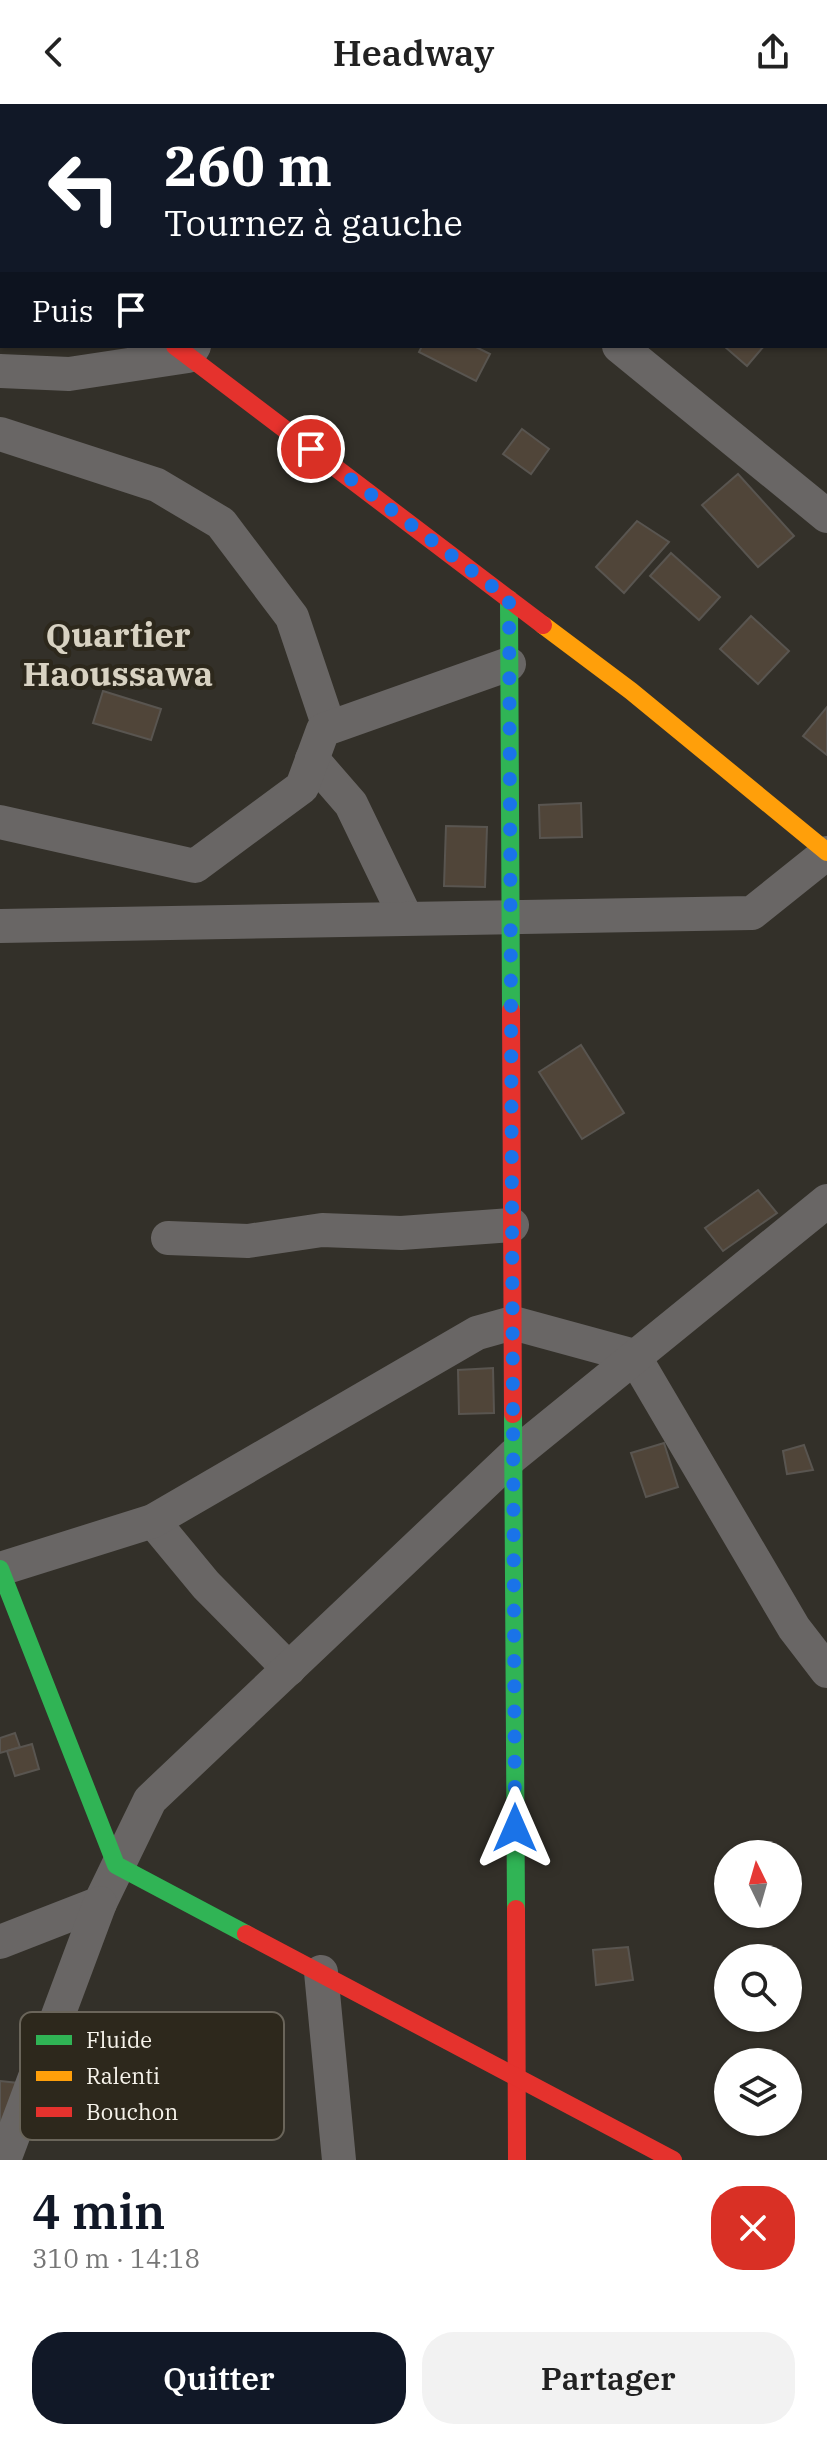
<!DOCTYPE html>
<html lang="fr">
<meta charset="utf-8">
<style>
:root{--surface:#fff;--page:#f2f2f2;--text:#222;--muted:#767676;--accent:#111827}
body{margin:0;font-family:"IBM Plex Serif",serif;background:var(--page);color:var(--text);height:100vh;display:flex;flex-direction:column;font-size:30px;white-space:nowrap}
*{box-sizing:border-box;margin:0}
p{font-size:26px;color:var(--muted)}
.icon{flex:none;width:44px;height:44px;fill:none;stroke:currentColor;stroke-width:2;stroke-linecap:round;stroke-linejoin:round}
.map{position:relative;height:2056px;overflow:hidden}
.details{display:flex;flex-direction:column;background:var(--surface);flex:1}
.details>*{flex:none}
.hud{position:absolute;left:0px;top:0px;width:828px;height:244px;box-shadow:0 2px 6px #0004;background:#111827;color:#fff;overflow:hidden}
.needle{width:52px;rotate:355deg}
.fabs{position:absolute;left:714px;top:1736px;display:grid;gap:16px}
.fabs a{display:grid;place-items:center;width:88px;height:88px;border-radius:50%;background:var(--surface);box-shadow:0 2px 6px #0004;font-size:40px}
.pin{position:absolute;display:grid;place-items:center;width:68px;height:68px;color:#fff;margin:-34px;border:4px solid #fff;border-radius:50%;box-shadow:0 2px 8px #0007}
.me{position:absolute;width:88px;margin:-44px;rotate:0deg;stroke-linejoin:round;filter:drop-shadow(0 0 6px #0008)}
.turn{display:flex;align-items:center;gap:28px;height:168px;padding:0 32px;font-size:36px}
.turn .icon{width:104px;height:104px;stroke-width:2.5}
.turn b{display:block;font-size:56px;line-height:68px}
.then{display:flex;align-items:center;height:76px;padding:0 32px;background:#0003;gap:16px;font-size:30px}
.round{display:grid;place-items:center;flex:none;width:84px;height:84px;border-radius:32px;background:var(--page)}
.headline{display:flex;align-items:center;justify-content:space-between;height:136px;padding:0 32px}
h1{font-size:48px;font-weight:600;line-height:60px;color:var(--accent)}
.primary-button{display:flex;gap:16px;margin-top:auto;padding:16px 32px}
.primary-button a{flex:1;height:92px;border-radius:32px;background:var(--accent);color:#fff;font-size:32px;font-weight:600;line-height:92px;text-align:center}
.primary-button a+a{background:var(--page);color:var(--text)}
header{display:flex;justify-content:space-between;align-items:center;height:104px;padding:0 32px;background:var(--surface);font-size:36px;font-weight:600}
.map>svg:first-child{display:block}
.building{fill:#504539;stroke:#595550;stroke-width:2}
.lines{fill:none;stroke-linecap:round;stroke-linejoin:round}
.street{stroke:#696665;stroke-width:34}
.fast{stroke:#30b455;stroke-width:18}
.slow{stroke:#ff9f0a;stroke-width:18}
.jam{stroke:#e5322d;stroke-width:18}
.route{stroke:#1a73e8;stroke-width:14;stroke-dasharray:0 25.2}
.labels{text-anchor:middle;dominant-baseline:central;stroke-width:8;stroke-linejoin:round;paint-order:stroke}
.district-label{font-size:34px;font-weight:bold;fill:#d8d2c2;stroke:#2d281c}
.key{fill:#2d281c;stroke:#6a655a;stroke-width:2}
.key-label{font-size:22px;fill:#f7f4ec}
</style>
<header><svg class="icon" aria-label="back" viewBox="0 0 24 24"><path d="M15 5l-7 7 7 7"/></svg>Headway<svg class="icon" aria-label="share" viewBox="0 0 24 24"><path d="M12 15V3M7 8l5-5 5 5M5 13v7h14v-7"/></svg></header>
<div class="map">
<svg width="827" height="2056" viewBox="0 0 827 2056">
<rect width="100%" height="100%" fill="#333029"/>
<g class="building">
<polygon points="422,242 474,242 490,250 476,277 419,248"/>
<polygon points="724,242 764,242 747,262"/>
<polygon points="522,325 549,345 531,370 503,350"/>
<polygon points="738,370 794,432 758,463 702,401"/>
<polygon points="637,417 669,438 624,489 596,463"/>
<polygon points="671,449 720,493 699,516 650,472"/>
<polygon points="751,512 789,547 758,580 720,545"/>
<polygon points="103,587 161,605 151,636 93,619"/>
<polygon points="827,603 827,651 803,632"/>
<polygon points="581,699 582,733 540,734 539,701"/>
<polygon points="446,722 487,723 485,783 444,782"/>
<polygon points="581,941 624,1009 582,1035 539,968"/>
<polygon points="758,1086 777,1109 723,1147 705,1124"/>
<polygon points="493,1264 494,1309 459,1310 458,1266"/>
<polygon points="664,1339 678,1383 646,1393 631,1349"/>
<polygon points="804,1341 813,1366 787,1370 783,1347"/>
<polygon points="15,1629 20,1643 0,1649 0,1634"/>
<polygon points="32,1640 39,1665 15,1672 7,1647"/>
<polygon points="628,1843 633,1876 596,1881 593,1846"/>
<polygon points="0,1977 18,1979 14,2018 0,2017"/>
</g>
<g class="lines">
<g class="street">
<polyline points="317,0 320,2"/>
<polyline points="668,0 670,2"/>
<polyline points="350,2 352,0"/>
<polyline points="826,128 827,129"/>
<polyline points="619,242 827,412"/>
<polyline points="0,267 69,270 188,252 194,242"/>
<polyline points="0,330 157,381 221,419 292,513 329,623"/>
<polyline points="312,655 351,700 406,814"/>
<polyline points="0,718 195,762 302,683 323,626 509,560"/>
<polyline points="0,822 752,809 827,749"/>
<polyline points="168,1134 248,1137 322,1126 401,1129 512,1121"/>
<polyline points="153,1417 206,1481 289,1565"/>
<polyline points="0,1465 153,1417 477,1229 513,1219 634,1252 794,1524 827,1567"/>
<polyline points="0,1838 100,1799 150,1696 513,1352 827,1097"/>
<polyline points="321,1868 339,2056"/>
<polyline points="4,2056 100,1799"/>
</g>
<g class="fast">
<polyline points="509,495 511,906"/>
<polyline points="513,1310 516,1805"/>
<polyline points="0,1465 116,1761 246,1830"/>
</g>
<g class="slow">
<polyline points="0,110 2,111"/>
<polyline points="543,521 631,587 827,748"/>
</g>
<g class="jam">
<polyline points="175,242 543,521"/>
<polyline points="511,906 513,1310"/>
<polyline points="516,1805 517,2056"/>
<polyline points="246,1830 673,2056"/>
</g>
</g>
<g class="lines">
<polyline class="route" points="311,345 509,495 515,1724"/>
</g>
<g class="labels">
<g class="district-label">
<text x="118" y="530">Quartier<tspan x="118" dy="39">Haoussawa</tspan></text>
</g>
</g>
<rect x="20" y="1908" width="264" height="128" rx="12" class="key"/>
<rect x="36" y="1931" width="36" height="10" fill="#30b455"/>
<rect x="36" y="1967" width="36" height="10" fill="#ff9f0a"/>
<rect x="36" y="2003" width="36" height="10" fill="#e5322d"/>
<g class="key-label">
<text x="86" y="1944">Fluide</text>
<text x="86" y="1980">Ralenti</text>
<text x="86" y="2016">Bouchon</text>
</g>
</svg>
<div class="fabs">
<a><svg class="needle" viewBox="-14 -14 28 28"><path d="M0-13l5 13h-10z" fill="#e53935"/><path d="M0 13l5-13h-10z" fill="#767676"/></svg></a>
<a><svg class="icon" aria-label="search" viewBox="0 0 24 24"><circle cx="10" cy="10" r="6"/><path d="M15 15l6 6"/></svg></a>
<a><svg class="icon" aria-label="layers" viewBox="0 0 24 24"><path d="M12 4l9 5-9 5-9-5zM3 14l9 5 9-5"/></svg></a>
</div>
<div class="pin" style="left:311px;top:345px;background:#d93025"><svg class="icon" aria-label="arrive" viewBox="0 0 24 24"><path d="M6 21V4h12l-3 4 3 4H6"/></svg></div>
<svg class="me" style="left:515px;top:1724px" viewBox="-20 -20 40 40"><path d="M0-17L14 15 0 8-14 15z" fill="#1a73e8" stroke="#fff" stroke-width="4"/></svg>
<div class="hud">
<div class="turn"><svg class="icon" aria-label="left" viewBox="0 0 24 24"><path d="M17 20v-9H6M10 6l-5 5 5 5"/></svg><div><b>260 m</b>Tournez à gauche</div></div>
<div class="then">Puis<svg class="icon" aria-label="arrive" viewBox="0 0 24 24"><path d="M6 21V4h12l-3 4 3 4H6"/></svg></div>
</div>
</div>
<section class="details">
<div class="headline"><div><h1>4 min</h1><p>310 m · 14:18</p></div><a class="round" style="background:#d93025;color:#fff"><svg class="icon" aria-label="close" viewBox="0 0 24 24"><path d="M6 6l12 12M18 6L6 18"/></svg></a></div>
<div class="primary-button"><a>Quitter</a><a>Partager</a></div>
</section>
